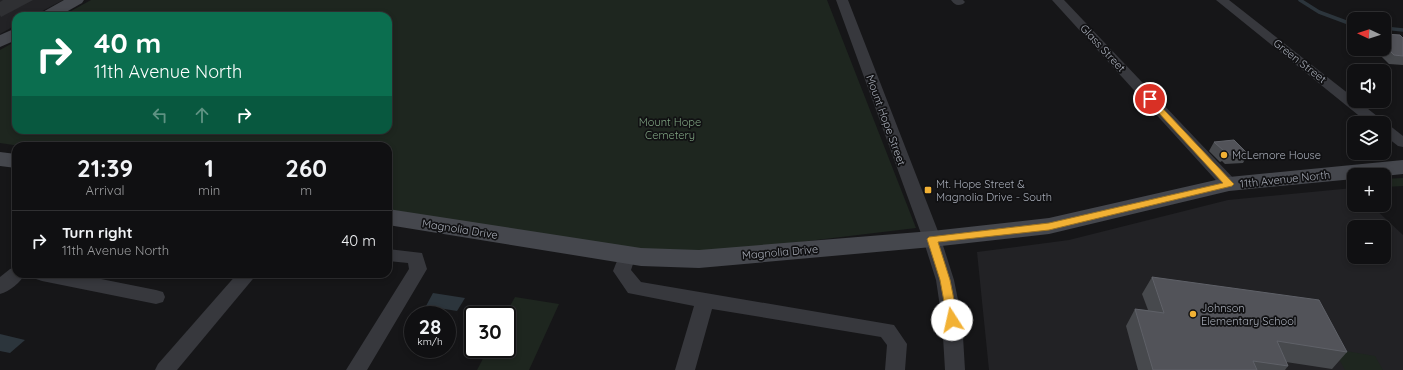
<!DOCTYPE html>
<meta charset="utf-8">
<style>
:root{--surface:#101012;--page:#1e1e20;--text:#f1f3f6;--muted:#9c9d9f;--line:#303032}
body{margin:0;font-family:Quicksand,sans-serif;background:var(--page);color:var(--text);height:100vh;display:flex;flex-direction:column;font-size:15px;white-space:nowrap}
*{box-sizing:border-box;margin:0}
p{font-size:13px;color:var(--muted)}
.icon{flex:none;width:22px;height:22px;fill:none;stroke:currentColor;stroke-width:2;stroke-linecap:round;stroke-linejoin:round}
.map{position:relative;flex:1;overflow:hidden}
.sheet{position:absolute;left:12px;top:142px;width:380px;height:136px;display:flex;flex-direction:column;background:var(--surface);border-radius:12px;box-shadow:0 2px 6px #0003,0 0 0 1px var(--line)}
.sheet>*{flex:none}
.guide{position:absolute;left:12px;top:12px;width:380px;height:122px;border-radius:12px;box-shadow:0 2px 6px #0003,0 0 0 1px var(--line);background:#0b6e4f;color:#fff;overflow:hidden}
.needle{width:26px;rotate:274deg}
.buttons{position:absolute;left:1347px;top:12px;display:grid;gap:8px}
.buttons a{display:grid;place-items:center;width:44px;height:44px;border-radius:8px;background:var(--surface);box-shadow:0 2px 6px #0003,0 0 0 1px var(--line);font-size:20px}
.speed{position:absolute;left:404px;top:306px;display:flex;gap:8px;font-size:20px;font-weight:700;text-align:center}
.speed>*{display:grid;place-content:center;width:52px;height:52px;border-radius:50%;background:var(--surface);box-shadow:0 2px 6px #0003,0 0 0 1px var(--line);line-height:1}
.speed small{font-size:10px;font-weight:400}
.speed .limit{border:2px solid #111;border-radius:6px;background:#fff;color:#111}
.pin{position:absolute;display:grid;place-items:center;width:34px;height:34px;color:#fff;margin:-17px;border:2px solid #fff;border-radius:50%;box-shadow:0 1px 4px #0007}
.me{position:absolute;width:44px;margin:-22px;rotate:350deg;stroke-linejoin:round;filter:drop-shadow(0 0 3px #0008)}
.turn{display:flex;align-items:center;gap:14px;height:84px;padding:0 16px;font-size:18px}
.turn .icon{width:52px;height:52px;stroke-width:2.5}
.turn b{display:block;font-size:28px;line-height:34px}
.lanes{display:flex;align-items:center;height:38px;padding:0 16px;background:#0003;justify-content:center;gap:20px;direction:ltr}
.lanes .off{opacity:.35}
.eta{display:flex;justify-content:space-evenly;align-items:center;height:68px;text-align:center}
.eta b{font-size:24px;font-weight:800;line-height:28px}
ul{padding:0;list-style:none}
li{display:flex;align-items:center;gap:12px;height:60px;padding:0 16px;border-top:1px solid var(--line)}
li div{flex:1}
li b{display:block;font-size:15px}
li em{font-style:normal}
.map>svg:first-child{display:block}
.built{fill:#222225;fill-rule:evenodd}
.green{fill:#1e261f}
.water{fill:#2c353c}
.lines{fill:none;stroke-linecap:round;stroke-linejoin:round}
.stream{stroke:#2c353c;stroke-width:3.5}
.street{fill:#37383d;fill-rule:evenodd}
.secondary{fill:#45474d;fill-rule:evenodd}
.wall{fill:#47494d}
.shaded-wall{fill:#2f3033}
.building{fill:#525359;stroke:#5f6168}
.route{fill:#f2b134;stroke:#9d7322}
.poi-dot{fill:#f2b134;stroke:#111113;stroke-width:1.5}
.labels{text-anchor:middle;dominant-baseline:central;stroke-width:3.5;stroke-linejoin:round;paint-order:stroke}
.street-label{font-size:11px;fill:#a8adb8;stroke:#111113}
.park-label{font-size:11px;fill:#7fa381;stroke:#111113}
.poi-label{font-size:11px;fill:#a8adb8;stroke:#111113;text-anchor:start}
</style>
<div class="map">
<svg width="1403" height="370" viewBox="0 0 1403 370">
<rect width="100%" height="100%" fill="#161618"/>
<g class="built">
<polygon points="0,0 63,0 33,16 16,16 16,25 0,34"/>
<path d="M1353,188l1,17h17l32,30v135h-414l-12,-118 92,-12 159,-40zM1354,227h30v30h-30z"/>
</g>
<g class="green">
<polygon points="91,0 827,0 916,228 666,258 388,210 388,146 20,146 0,143 0,50 16,41 16,130 388,130 388,16 62,16"/>
<polygon points="1403,178 1403,186 1384,187 1384,179"/>
<polygon points="515,297 559,304 529,370 477,370 488,349 507,349 507,315 505,315"/>
<polygon points="1340,350 1375,356 1383,370 1345,370 1335,352"/>
</g>
<g class="water">
<polygon points="433,293 465,298 457,311 426,306"/>
<polygon points="0,334 25,340 10,353 0,351"/>
</g>
<g class="lines">
<g class="stream">
<polyline points="1300,0 1319,12 1354,25"/>
<polyline points="1384,28 1403,30"/>
</g>
<g class="street">
<polygon points="836,0 848,0 941,239 954,280 962,320 965,370 945,370 942,320 936,280 923,239"/>
<path d="M951,0h12l2,2 -2,2c-6,2 -8,1 -12,-4z"/>
<polygon points="1052,0 1064,0 1235,180 1237,184 1235,188 1229,189 1223,188"/>
<polygon points="1216,0 1229,0 1354,98 1354,101 1358,101 1382,120 1384,123 1368,123"/>
<polygon points="1384,124 1389,125 1403,136 1403,147 1398,146 1384,135"/>
<polygon points="388,249 422,253 427,269 367,370 346,370 409,269 408,263 388,261"/>
<polygon points="627,249 633,251 636,255 631,270 641,282 894,325 907,344 905,370 885,370 887,345 881,337 712,309 695,370 675,370 694,306 628,293 613,271 621,251"/>
<path d="M16,267v7h9c-5,9 -15,17 -25,20v-17l10,-8z"/>
<polygon points="33,274 76,274 156,290 163,292 165,297 163,302 156,304 42,281 36,279"/>
<polygon points="237,274 257,274 177,370 155,370 158,364"/>
</g>
<g class="secondary">
<polygon points="64,0 84,0 82,3 59,16 39,16 41,13"/>
<polygon points="16,28 16,40 0,47 0,35"/>
<polygon points="0,152 16,154 16,168 0,166"/>
<polygon points="1403,160 1403,174 1384,176 1354,175 1354,179 1229,191 1049,234 932,247 699,268 641,266 388,225 388,209 641,248 699,250 932,231 1049,218 1229,177"/>
</g>
</g>
<g class="wall">
<polygon points="1384,34 1403,38 1403,65 1389,64 1374,49 1384,49"/>
<polygon points="1214,142 1248,154 1243,163 1225,164 1222,161 1220,162 1209,151"/>
<polygon points="1152,277 1347,352 1332,369 1286,362 1288,366 1285,370 1138,370 1126,326 1135,309 1148,310 1142,294"/>
</g>
<polygon class="shaded-wall" points="3,0 33,0 1,17 0,15 0,2"/>
<g class="building">
<polygon points="1384,34 1400,35 1403,38 1403,56 1394,55 1384,45"/>
<polygon points="1234,140 1248,154 1230,155 1228,152 1225,152 1214,142"/>
<polygon points="1152,277 1319,300 1347,352 1277,341 1288,366 1253,361 1257,370 1153,370 1135,309 1164,313"/>
</g>
<polygon class="route" points="1150,96 1152,97 1232,182 1234,184 1232,186 1049,230 938,242 950,280 958,320 956,323 952,324 948,323 940,280 927,239 929,237 1049,223 1223,183 1147,100 1146,99"/>
<g class="poi-dot">
<circle cx="1224" cy="155" r="4"/>
<rect x="924" y="186" width="8" height="8" rx="2"/>
<circle cx="1193" cy="314" r="4"/>
</g>
<g class="labels">
<g class="street-label">
<text transform="translate(1103 48) rotate(47)">Glass Street</text>
<text transform="translate(1300 61) rotate(38)">Green Street</text>
<text transform="translate(886 120) rotate(70)">Mount Hope Street</text>
<text transform="translate(1285 179) rotate(-6)">11th Avenue North</text>
<text transform="translate(460 229) rotate(9)">Magnolia Drive</text>
<text transform="translate(780 252) rotate(-5)">Magnolia Drive</text>
</g>
<g class="park-label">
<text x="670" y="122">Mount Hope<tspan x="670" dy="13">Cemetery</tspan></text>
</g>
<g class="poi-label">
<text x="1232" y="155">McLemore House</text>
<text x="936" y="184">Mt. Hope Street &amp;<tspan x="936" dy="13">Magnolia Drive - South</tspan></text>
<text x="1201" y="308">Johnson<tspan x="1201" dy="13">Elementary School</tspan></text>
</g>
</g>
</svg>
<div class="buttons">
<a><svg class="needle" viewBox="-14 -14 28 28"><path d="M0-13l5 13h-10z" fill="#e53935"/><path d="M0 13l5-13h-10z" fill="#9c9d9f"/></svg></a>
<a><svg class="icon" aria-label="sound" viewBox="0 0 24 24"><path d="M4 9h4l5-4v14l-5-4H4zM17 9q2 3 0 6"/></svg></a>
<a><svg class="icon" aria-label="layers" viewBox="0 0 24 24"><path d="M12 4l9 5-9 5-9-5zM3 14l9 5 9-5"/></svg></a>
<a>+</a>
<a>−</a>
</div>
<div class="speed"><div>28<small>km/h</small></div><div class="limit">30</div></div>
<div class="pin" style="left:1150px;top:99px;background:#d93025"><svg class="icon" aria-label="arrive" viewBox="0 0 24 24"><path d="M6 21V4h12l-3 4 3 4H6"/></svg></div>
<svg class="me" style="left:952px;top:320px" viewBox="-20 -20 40 40"><circle r="19" fill="#fff"/><path d="M0-13L10 11 0 6-10 11z" fill="#f2b134"/></svg>
<div class="guide">
<div class="turn"><svg class="icon" aria-label="right" viewBox="0 0 24 24"><path d="M7 20v-9h11M14 6l5 5-5 5"/></svg><div><b>40 m</b>11th Avenue North</div></div>
<div class="lanes"><svg class="icon off" aria-label="left" viewBox="0 0 24 24"><path d="M17 20v-9H6M10 6l-5 5 5 5"/></svg><svg class="icon off" aria-label="ahead" viewBox="0 0 24 24"><path d="M12 20V5M6 11l6-6 6 6"/></svg><svg class="icon" aria-label="right" viewBox="0 0 24 24"><path d="M7 20v-9h11M14 6l5 5-5 5"/></svg></div>
</div>
<section class="sheet">
<div class="eta">
<div><b>21:39</b><p>Arrival</p></div>
<div><b>1</b><p>min</p></div>
<div><b>260</b><p>m</p></div>
</div>
<ul>
<li><svg class="icon" aria-label="right" viewBox="0 0 24 24"><path d="M7 20v-9h11M14 6l5 5-5 5"/></svg><div><b>Turn right</b><p>11th Avenue North</p></div><em>40 m</em></li>
</ul>
</section>
</div>
